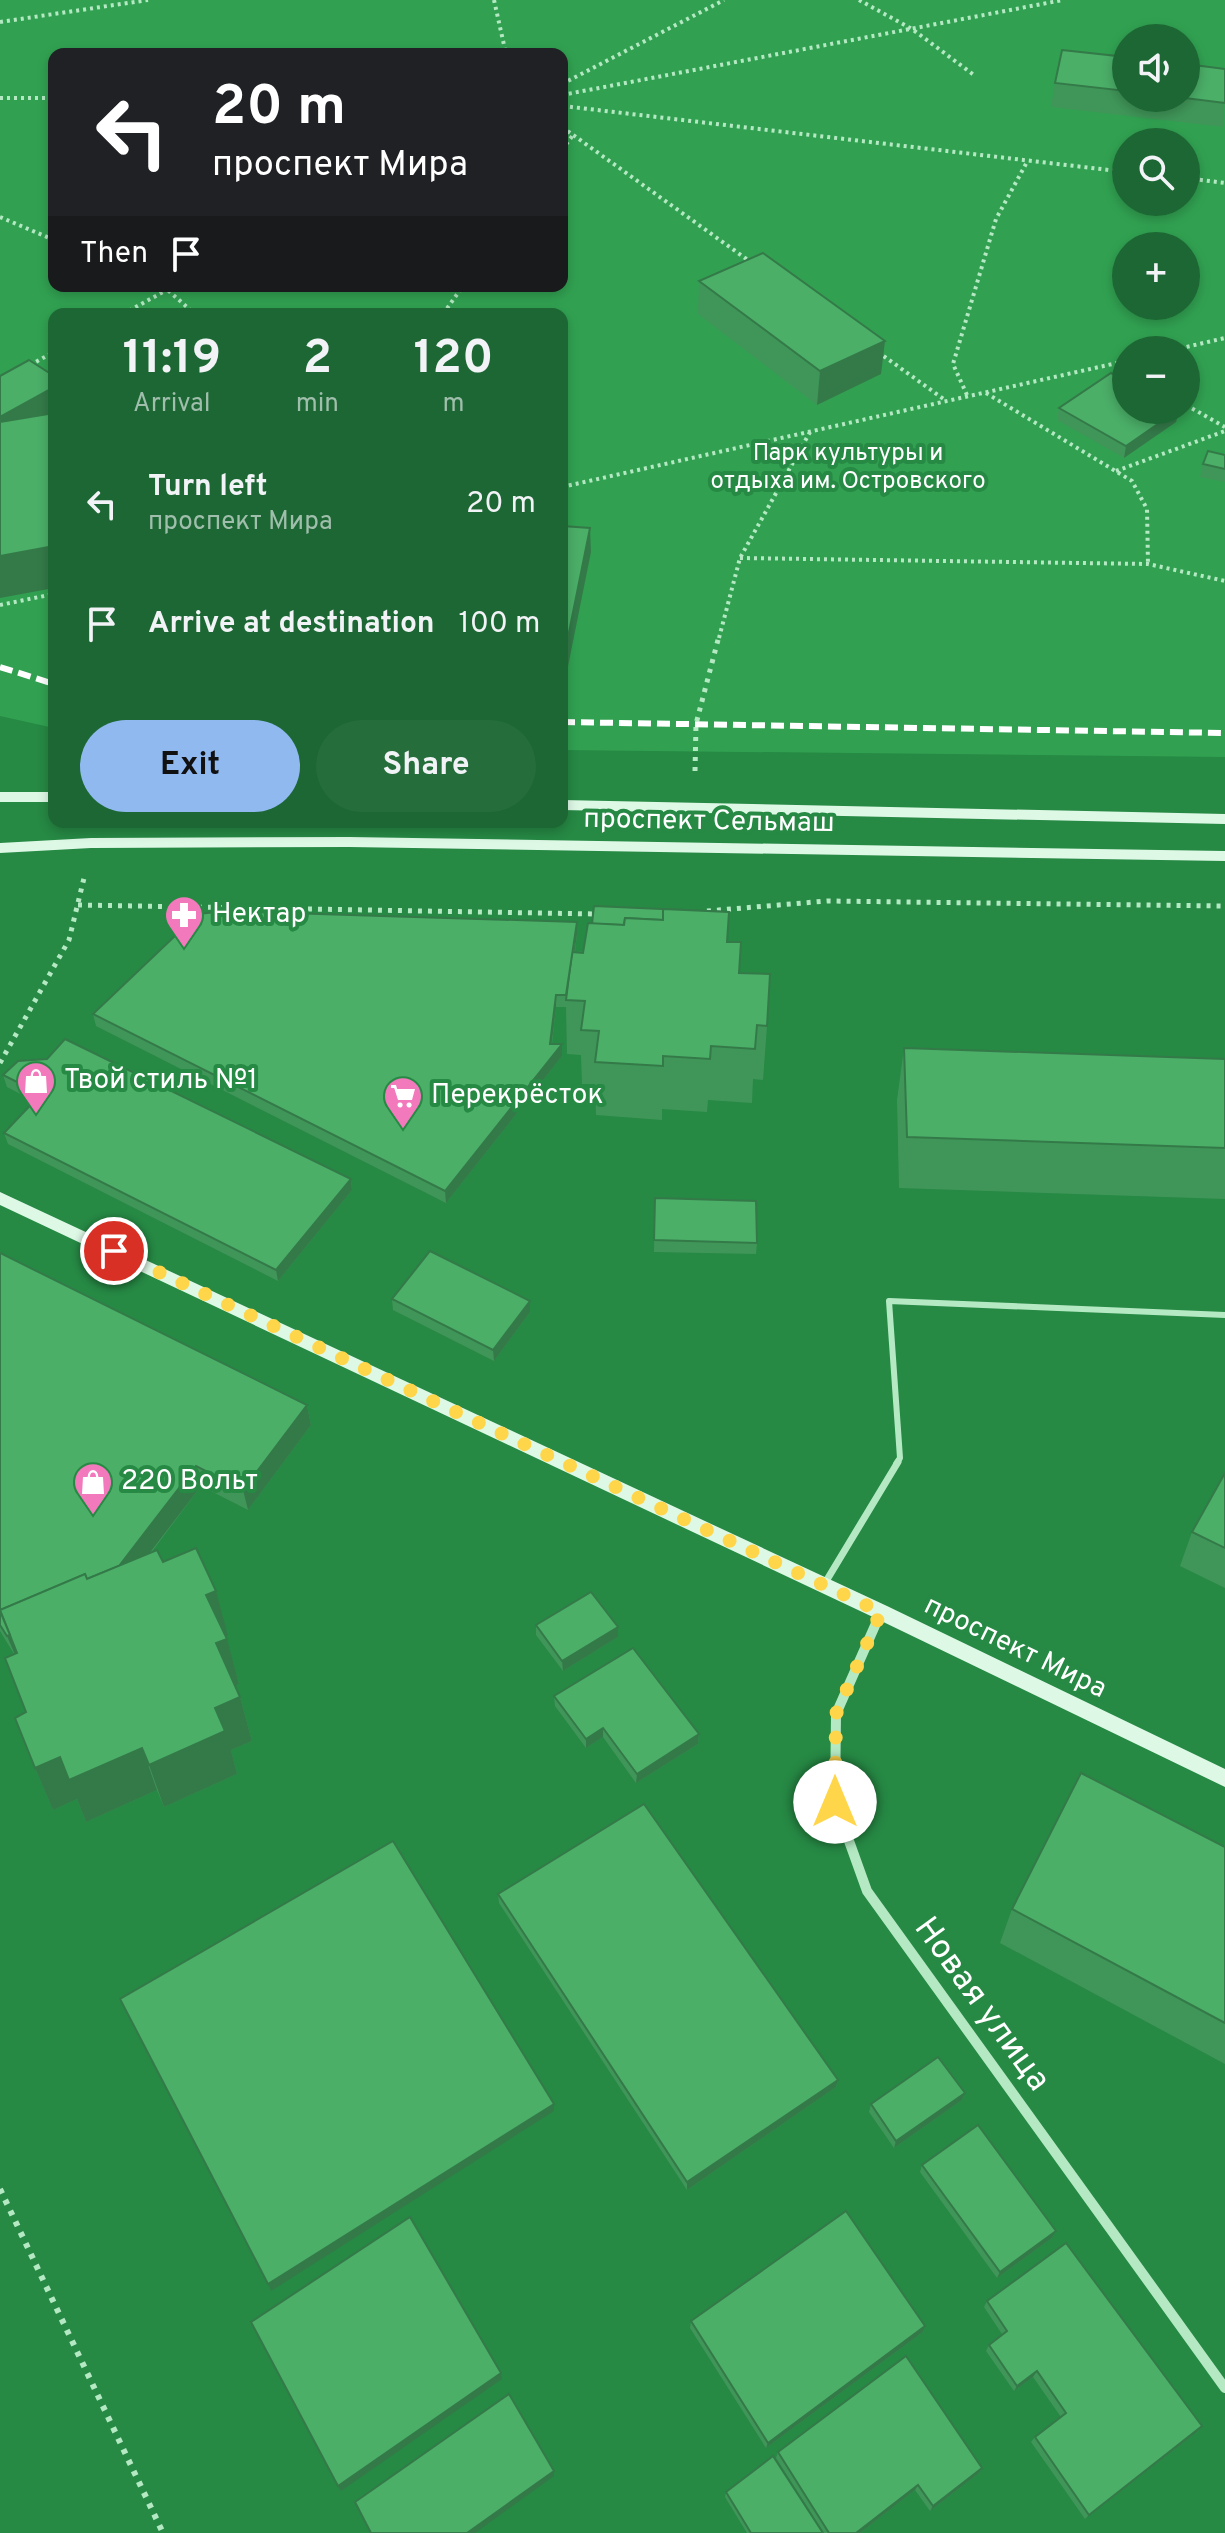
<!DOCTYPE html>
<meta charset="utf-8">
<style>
:root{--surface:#1c6733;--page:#256d3b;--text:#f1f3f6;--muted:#a0beac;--accent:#90b9f0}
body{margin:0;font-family:Overpass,sans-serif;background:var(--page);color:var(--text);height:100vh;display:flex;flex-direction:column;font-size:30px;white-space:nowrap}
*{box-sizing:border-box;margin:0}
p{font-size:26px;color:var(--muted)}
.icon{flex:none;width:44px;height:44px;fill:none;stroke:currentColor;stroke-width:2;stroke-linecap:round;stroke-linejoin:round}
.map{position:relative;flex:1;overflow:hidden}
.drawer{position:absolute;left:48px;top:308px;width:520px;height:520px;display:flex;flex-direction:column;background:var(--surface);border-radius:16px;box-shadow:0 4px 12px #0003}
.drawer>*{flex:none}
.guide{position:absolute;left:48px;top:48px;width:520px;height:244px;border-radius:16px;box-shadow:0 4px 12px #0003;background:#202124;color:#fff;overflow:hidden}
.buttons{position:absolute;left:1112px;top:24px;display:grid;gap:16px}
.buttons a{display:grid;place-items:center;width:88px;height:88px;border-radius:50%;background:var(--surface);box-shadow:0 4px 12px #0003;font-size:40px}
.pin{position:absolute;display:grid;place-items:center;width:68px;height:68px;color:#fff;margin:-34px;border:4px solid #fff;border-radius:50%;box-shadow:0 2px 8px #0007}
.me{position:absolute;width:88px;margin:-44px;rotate:0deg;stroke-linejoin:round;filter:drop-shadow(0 0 6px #0008)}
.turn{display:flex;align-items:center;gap:28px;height:168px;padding:0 32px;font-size:36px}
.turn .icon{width:104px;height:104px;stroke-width:2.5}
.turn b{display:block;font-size:56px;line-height:68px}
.then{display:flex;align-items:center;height:76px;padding:0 32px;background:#0003;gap:16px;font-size:30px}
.eta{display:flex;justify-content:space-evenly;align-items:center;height:136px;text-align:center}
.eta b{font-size:48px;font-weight:700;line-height:56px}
.button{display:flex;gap:16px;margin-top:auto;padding:16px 32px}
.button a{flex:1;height:92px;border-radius:48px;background:var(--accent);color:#111;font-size:32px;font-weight:700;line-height:92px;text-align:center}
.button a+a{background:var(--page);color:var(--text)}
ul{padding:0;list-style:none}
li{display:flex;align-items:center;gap:24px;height:120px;padding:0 32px}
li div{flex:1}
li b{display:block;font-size:30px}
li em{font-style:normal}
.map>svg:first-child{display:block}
.green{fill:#31a151;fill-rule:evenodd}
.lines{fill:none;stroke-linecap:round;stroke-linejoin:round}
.path-far2{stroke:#b4e9c3;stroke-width:4;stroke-dasharray:3 4;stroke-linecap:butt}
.path-far1{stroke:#b4e9c3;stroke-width:5;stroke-dasharray:4 6;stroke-linecap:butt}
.path{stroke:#b4e9c3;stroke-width:6;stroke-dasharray:5 7;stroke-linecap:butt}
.lane-far1{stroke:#b4e9c3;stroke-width:6}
.lane{stroke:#b4e9c3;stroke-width:7}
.street{stroke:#b4e9c3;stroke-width:10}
.secondary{fill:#def8e6;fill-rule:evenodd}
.rail{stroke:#fff;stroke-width:6;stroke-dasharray:13 6;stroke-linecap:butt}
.wall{fill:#409659}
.shaded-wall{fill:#347a49}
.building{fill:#4baf68;stroke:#347a49;stroke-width:2}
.route{stroke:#ffd54a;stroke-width:14;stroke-dasharray:0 25.2}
.labels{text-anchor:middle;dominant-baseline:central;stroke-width:8;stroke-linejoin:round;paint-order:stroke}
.far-park-label{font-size:24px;fill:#fff;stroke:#268944}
.street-label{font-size:28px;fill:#fff;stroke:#268944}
.poi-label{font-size:28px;fill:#fff;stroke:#268944;text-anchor:start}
.near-street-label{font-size:34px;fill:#fff;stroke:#268944}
</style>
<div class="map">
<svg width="1225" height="2533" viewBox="0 0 1225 2533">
<rect width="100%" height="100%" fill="#268944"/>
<path class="green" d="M0,0h1225v757l-663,-7v-436h-508v414l-54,-12zM1126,38h60v60h-60zM54,54h508v232h-508zM1126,142h60v60h-60zM1126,246h60v60h-60zM1126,350h60v60h-60z"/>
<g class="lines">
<g class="path-far2">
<polyline points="494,0 506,54"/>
<polyline points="859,0 912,29 974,75"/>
<polyline points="0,22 148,0"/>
<polyline points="562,84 724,0"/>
<polyline points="562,95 1063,0"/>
<polyline points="0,98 54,98"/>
<polyline points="563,106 1126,172"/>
<polyline points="562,127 752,263"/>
<polyline points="562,150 573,135"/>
<polyline points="1186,178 1225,183"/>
<polyline points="0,217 54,240"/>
<polyline points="163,286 195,314"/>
<polyline points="123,314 174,286"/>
<polyline points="443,314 463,286"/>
<polyline points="1173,350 1225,338"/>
<polyline points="878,352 945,400"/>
<polyline points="30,365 54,352"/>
<polyline points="986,393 1132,481 1147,509 1148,564"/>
<polyline points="967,395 953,364 996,219 1027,162"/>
<polyline points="1186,405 1225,427"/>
<polyline points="1116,471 1225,431"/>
<polyline points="562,487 1126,361"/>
<polyline points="740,558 1148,564 1225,581"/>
<polyline points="0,605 54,594"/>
<polyline points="719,638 740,558 810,432"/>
</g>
<g class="path-far1">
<polyline points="695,771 696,724 719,636"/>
<polyline points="78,905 597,914"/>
<polyline points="707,911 827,901 1225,906"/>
<polyline points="0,1063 69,940 84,878"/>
</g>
<polyline class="path" points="0,2189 163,2533"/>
<polyline class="lane-far1" points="896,1464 900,1458 889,1301 1225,1315"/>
<polyline class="lane" points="825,1583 898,1462"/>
<polyline class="street" points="881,1612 836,1714 835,1802 867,1891 1225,2388"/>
<g class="secondary">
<rect x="0" y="792" width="54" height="10"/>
<polygon points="562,800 1225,814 1225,824 562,810"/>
<polygon points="349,837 1225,851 1225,861 349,847 91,848 0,853 0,843 91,838"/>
<polygon points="0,1192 887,1606 1225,1769 1225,1787 875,1618 0,1205"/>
</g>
<g class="rail">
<polyline points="0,667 54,684"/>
<polyline points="562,722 1225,733"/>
</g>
</g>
<g class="wall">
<polygon points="1126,57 1126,98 1186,98 1225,69 1224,127 1051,107 1055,83"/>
<polygon points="699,281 885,341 881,374 817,405 698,314"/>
<polygon points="1059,408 1179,410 1176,422 1124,458 1057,420"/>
<polygon points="1225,455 1225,482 1200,477 1203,464"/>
<polygon points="577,934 575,952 728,942 739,973 767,1026 763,1080 753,1079 752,1103 708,1100 707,1112 662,1109 662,1120 596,1115 595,1084 582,1084 581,1055 567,1054 566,1007 556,1007 552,1044 562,1056 446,1203 96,1026 93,1014"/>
<polygon points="904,1048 1225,1059 1225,1199 899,1188 897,1100"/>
<polygon points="3,1075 351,1179 352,1190 278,1281 8,1144 4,1133 34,1101 7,1087"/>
<polygon points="655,1198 757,1243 756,1254 654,1252"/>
<polygon points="0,1253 307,1405 311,1425 248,1510 201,1486 151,1553 163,1562 228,1636 226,1637 239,1684 235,1685 240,1697 252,1741 231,1750 237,1774 164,1807 157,1790 86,1822 77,1799 53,1810 35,1768 26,1712 14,1654 0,1631"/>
<polygon points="392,1299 530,1312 494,1361 393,1310"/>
<polygon points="1225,1473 1225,1588 1180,1566 1192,1532"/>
<polygon points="536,1625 618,1627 618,1637 563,1671 536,1635"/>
<polygon points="554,1696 699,1734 698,1744 636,1783 603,1737 586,1748 555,1706"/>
<polygon points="1225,1847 1225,2064 1000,1943 1012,1909"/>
<polygon points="498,1894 838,2080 836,2087 687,2190 499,1903"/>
<polygon points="965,2093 962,2100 894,2148 869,2112 871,2104"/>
<polygon points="922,2165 1056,2231 1052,2238 997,2278 920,2172"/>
<polygon points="987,2301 1202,2426 1197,2432 1085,2519 1031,2442 1035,2437 1061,2417 1033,2377 1014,2391 986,2351 989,2345 1002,2334 984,2307"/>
<polygon points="691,2321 925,2326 923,2332 766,2448 690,2328"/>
<polygon points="778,2452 982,2468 979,2473 930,2511 915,2490 860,2533 824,2533 776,2458"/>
<polygon points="726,2492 823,2533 747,2533 725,2497"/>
</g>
<g class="shaded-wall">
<polygon points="885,341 881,374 817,405 820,371"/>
<polygon points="54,387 54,414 0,444 0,417"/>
<polygon points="1179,410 1176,422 1124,458 1126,446"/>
<polygon points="590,528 591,552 563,691 562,667"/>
<polygon points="54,546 54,588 0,598 0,556"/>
<polygon points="577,922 577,934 568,1000"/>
<polygon points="556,995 556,1007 550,1056 550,1044"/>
<polygon points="562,1044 562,1056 446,1203 445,1191"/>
<polygon points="351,1179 352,1190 278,1281 276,1270"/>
<polygon points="530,1301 530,1312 494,1361 493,1350"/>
<polygon points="307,1405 311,1425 248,1510 243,1490"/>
<polygon points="196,1466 201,1486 99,1619 15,1655 7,1636"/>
<polygon points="216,1591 228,1636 219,1640 206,1595"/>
<polygon points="618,1627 618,1637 563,1671 562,1661"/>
<polygon points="227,1639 239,1684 228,1688 216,1643"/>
<polygon points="240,1697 252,1741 231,1750 237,1774 164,1807 149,1765 215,1708"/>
<polygon points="603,1728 603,1737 586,1748 586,1739"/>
<polygon points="699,1734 698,1744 636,1783 637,1774"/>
<polygon points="142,1748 157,1790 86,1822 77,1799 53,1810 35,1768 60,1757"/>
<polygon points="838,2080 836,2087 687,2190 687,2182"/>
<polygon points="965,2093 962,2100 894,2148 896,2141"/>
<polygon points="554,2104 554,2111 271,2291 268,2284"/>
<polygon points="1056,2231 1052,2238 997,2278 1000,2272"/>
<polygon points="925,2326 923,2332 766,2448 768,2443"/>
<polygon points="1037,2371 1033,2377 1014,2391 1017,2386"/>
<polygon points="501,2373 502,2379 341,2491 338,2486"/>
<polygon points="1202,2426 1197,2432 1085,2519 1089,2515"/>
<polygon points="982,2468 979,2473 930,2511 933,2506"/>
<polygon points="554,2471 554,2476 475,2533 467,2533"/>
<polygon points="918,2485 915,2490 860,2533 856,2533"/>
</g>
<g class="building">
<polygon points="1062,50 1126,57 1126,91 1055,83"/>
<polygon points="1186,64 1225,69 1225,103 1185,98 1186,98"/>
<polygon points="763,253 885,341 820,371 699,281"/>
<polygon points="29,360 54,376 54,387 0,417 0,376"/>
<polygon points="1111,373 1126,381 1126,410 1178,410 1126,446 1059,408"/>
<polygon points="54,413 54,546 0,556 0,422"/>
<polygon points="1208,451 1225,455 1225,469 1203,464"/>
<polygon points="562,526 590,528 562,667"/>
<polygon points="594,906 729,912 663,909 663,920 625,918 624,925 592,924"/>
<polygon points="663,909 729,912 727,942 741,942 739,973 770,974 767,1026 757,1025 755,1049 711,1046 710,1059 663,1056 663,1066 595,1062 599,1031 581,1030 585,1001 566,1000 572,952 583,953 588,923 624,925 625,918 663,920"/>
<polygon points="226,911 577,922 566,995 556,995 550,1044 562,1044 445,1191 93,1014 198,914"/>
<polygon points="65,1039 351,1179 276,1270 4,1133 41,1094 3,1075 18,1061 47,1059"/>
<polygon points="904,1048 1225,1059 1225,1148 907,1137"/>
<polygon points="655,1198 756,1201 757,1243 654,1240"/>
<polygon points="430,1251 530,1301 493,1350 392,1299"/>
<polygon points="0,1253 307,1405 243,1490 196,1466 119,1566 87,1579 85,1574 0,1610"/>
<polygon points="1225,1473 1225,1548 1192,1532"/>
<polygon points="196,1548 216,1591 206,1595 227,1639 216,1643 240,1697 215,1708 225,1731 149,1765 142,1748 69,1780 60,1757 35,1768 15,1718 26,1712 5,1658 17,1653 0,1610 85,1574 87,1579 157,1550 163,1562"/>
<polygon points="591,1592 618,1627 562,1661 536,1625"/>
<polygon points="0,1611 10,1635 7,1636 0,1625"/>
<polygon points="633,1648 699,1734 637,1774 603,1728 586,1739 554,1696"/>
<polygon points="1081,1773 1225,1847 1225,2023 1012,1909"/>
<polygon points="644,1804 838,2080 687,2182 498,1894"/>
<polygon points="393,1841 554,2104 268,2284 120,1999"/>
<polygon points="938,2057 965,2093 896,2141 871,2104"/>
<polygon points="978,2125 1056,2231 1000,2272 922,2165"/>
<polygon points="846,2211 925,2326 768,2443 691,2321"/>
<polygon points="410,2217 501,2373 338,2486 251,2322"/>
<polygon points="1066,2243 1202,2426 1089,2515 1035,2437 1066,2413 1037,2371 1017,2386 989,2345 1007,2331 987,2301"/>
<polygon points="906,2356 982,2468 933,2506 918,2485 856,2533 829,2533 778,2452"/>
<polygon points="509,2394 554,2471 467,2533 371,2533 355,2502"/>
<polygon points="773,2456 823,2533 751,2533 726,2492"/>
</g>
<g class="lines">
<polyline class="route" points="114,1251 881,1612 836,1714 835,1802"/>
</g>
<defs>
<symbol id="pharmacy-pin" viewBox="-11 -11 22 30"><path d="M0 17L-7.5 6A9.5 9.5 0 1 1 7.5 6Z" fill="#f279bc" stroke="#268944"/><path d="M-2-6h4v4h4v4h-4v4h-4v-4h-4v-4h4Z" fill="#fff"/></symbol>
<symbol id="shop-pin" viewBox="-11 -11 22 30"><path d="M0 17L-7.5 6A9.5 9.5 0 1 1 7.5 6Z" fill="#f279bc" stroke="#268944"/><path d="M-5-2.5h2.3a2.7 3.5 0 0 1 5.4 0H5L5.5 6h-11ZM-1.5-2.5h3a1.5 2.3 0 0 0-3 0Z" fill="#fff"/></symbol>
<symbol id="supermarket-pin" viewBox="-11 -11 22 30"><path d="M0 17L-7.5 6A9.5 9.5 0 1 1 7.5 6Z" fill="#f279bc" stroke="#268944"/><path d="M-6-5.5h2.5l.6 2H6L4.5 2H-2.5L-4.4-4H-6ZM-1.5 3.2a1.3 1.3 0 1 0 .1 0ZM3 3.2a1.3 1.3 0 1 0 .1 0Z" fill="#fff"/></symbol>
</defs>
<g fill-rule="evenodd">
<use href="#pharmacy-pin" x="162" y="893" width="44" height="60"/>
<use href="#shop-pin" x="14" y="1059" width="44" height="60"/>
<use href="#supermarket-pin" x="381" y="1074" width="44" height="60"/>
<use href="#shop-pin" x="71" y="1460" width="44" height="60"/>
</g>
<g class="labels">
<g class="far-park-label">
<text x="848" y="454">Парк культуры и<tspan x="848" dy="28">отдыха им. Островского</tspan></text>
</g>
<g class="street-label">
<text transform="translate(709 822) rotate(1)">проспект Сельмаш</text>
<text transform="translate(1015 1648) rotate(26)">проспект Мира</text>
</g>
<g class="poi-label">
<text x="212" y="915">Нектар</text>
<text x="64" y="1081">Твой стиль №1</text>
<text x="431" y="1096">Перекрёсток</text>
<text x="121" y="1482">220 Вольт</text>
</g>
<g class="near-street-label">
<text transform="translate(981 2005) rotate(54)">Новая улица</text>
</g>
</g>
</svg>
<div class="buttons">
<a><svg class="icon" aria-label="sound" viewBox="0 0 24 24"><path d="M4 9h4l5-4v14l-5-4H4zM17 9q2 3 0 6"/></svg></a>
<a><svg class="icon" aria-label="search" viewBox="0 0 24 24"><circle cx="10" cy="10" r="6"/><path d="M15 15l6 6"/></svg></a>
<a>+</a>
<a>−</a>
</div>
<div class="pin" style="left:114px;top:1251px;background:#d93025"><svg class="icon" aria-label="arrive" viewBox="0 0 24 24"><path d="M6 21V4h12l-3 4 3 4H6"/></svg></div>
<svg class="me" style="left:835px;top:1802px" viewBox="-20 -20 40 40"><circle r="19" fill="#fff"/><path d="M0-13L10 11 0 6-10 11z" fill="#ffd54a"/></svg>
<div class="guide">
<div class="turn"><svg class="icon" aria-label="left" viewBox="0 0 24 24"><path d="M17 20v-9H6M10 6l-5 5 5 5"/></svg><div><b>20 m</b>проспект Мира</div></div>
<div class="then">Then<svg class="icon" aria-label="arrive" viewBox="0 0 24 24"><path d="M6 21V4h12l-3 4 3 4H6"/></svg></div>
</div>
<section class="drawer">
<div class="eta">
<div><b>11:19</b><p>Arrival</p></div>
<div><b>2</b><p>min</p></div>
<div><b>120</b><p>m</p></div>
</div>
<ul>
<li><svg class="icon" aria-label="left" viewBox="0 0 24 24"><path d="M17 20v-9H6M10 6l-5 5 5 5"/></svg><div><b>Turn left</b><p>проспект Мира</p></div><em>20 m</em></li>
<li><svg class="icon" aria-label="arrive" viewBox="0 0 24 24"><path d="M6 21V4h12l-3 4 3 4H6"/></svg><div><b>Arrive at destination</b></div><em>100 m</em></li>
</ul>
<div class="button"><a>Exit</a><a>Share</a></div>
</section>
</div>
